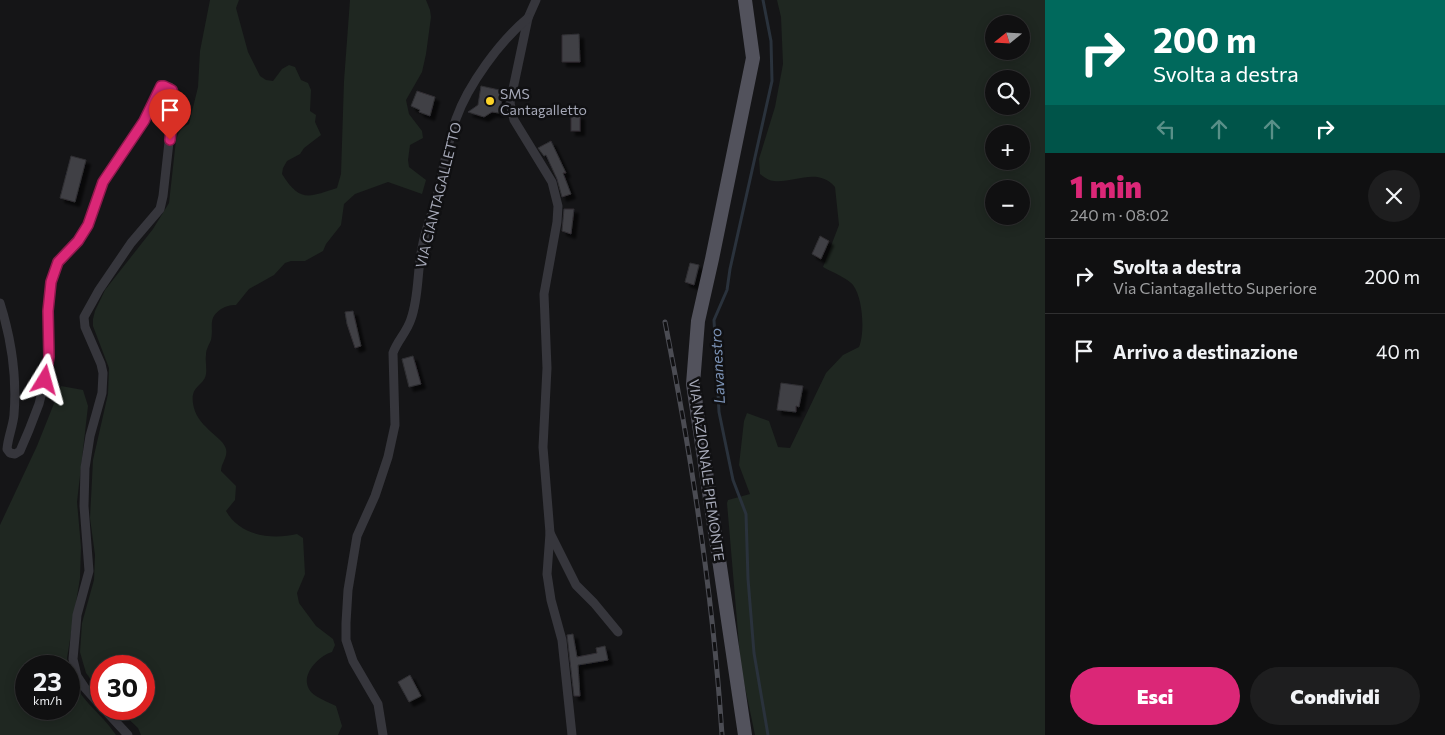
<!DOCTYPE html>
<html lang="it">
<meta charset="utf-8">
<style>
:root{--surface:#101011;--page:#1e1e1f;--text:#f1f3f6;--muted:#9c9d9f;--line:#303031;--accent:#db2777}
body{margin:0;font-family:Commissioner,sans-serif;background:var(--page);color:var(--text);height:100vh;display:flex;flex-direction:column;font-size:19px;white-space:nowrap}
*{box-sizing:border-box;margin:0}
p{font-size:16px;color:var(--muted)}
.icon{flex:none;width:28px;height:28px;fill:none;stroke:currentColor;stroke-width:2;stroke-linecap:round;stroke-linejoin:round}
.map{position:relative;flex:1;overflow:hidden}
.side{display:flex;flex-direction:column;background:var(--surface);width:400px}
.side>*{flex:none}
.guide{background:#00695c;color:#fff;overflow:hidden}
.needle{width:32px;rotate:252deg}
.controls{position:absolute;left:985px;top:15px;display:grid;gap:10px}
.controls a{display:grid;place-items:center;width:45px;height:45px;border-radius:50%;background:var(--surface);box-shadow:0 2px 12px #0003,0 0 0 1px var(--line);font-size:25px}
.speed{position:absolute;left:15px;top:655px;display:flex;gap:10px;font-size:25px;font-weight:700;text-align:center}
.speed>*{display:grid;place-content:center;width:65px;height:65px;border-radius:50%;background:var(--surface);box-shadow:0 2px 12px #0003,0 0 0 1px var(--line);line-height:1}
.speed small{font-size:12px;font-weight:400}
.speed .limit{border:8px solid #d22;background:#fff;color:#111}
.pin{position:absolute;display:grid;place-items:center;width:42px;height:42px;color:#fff;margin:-51px -21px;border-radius:50% 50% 50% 0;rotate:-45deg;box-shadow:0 0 5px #0007}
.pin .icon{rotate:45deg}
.me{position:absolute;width:55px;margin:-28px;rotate:8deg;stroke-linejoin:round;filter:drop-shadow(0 0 4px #0008)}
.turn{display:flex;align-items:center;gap:18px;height:105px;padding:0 25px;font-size:22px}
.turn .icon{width:65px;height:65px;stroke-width:2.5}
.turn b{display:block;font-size:35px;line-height:42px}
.lanes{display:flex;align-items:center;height:48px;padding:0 25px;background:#0003;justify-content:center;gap:25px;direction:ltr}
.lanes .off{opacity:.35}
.round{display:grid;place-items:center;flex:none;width:52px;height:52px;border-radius:26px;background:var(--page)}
.head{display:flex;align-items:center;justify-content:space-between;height:85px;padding:0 25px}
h1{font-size:30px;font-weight:800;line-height:38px;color:var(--accent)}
.primary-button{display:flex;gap:10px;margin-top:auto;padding:10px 25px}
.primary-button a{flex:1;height:58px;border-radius:30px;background:var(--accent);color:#fff;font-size:20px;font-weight:800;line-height:58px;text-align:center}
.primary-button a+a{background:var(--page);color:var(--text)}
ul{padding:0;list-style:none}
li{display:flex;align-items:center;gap:15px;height:75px;padding:0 25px;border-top:1px solid var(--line)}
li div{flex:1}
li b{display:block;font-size:19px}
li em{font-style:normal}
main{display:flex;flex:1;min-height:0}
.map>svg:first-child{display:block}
.green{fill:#1f2721;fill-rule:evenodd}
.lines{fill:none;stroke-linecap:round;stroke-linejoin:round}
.stream{stroke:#2a323c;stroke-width:3}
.building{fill:#3f3f44;stroke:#302f33;filter:url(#shadow)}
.minor{stroke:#36363c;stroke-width:9}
.primary{stroke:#52525c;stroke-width:14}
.rail-casing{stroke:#4b4c53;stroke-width:5}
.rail{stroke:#101012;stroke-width:3;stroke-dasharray:9;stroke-linecap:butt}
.route-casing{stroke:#8e194d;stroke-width:12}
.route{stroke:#db2777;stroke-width:9}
.poi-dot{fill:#fcd328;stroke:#101012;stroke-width:2}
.labels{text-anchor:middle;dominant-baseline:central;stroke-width:5;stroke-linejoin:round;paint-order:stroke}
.poi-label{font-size:14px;fill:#a6a9b8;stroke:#101012;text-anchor:start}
.street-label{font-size:14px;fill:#a6a9b8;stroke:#101012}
.water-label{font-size:15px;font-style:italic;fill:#7b92b5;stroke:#101012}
</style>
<main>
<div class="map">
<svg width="1045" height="735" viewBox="0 0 1045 735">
<defs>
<filter id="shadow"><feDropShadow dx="4.5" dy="4.5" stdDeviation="1" flood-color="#0009"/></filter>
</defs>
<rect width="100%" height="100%" fill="#151517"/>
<g class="green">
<path d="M210,0h29l-3,8 12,44 12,24 6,4 7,1 9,-12 7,-4 6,2 6,13 7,3 3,7 -1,21 6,4 -1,7 6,13 -17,13 -4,6 -13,7 -4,7 -1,6c18,29 27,23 55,14l4,-14 3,-93 6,-81h76l4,10 1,7 -5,37 -4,18 -16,28 3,14 13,17 1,7 -13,7 -2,15 1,7 17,13 -4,14 -34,-12 -33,12 -11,10 -3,21 -15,19 -3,7 -18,10h-14l-6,2 -11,12 -25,14 -13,16c-7,0 -9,1 -15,4 -14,10 -7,17 -10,31 -2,5 -5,9 -5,15 -1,6 1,13 0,19 -2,13 -18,11 -12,34 5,20 30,30 32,41 2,8 -5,14 -5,22l15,15 -1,14 -9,11c14,25 46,29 71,23l6,4 2,36 -8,19 2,10 17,23 17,13 2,6 -3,7c-14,4 -34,25 -21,40 6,6 17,10 25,14l6,20 -4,9h-197l-3,-7 -20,-19h26v-43h-43v27l-15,-20 -6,-21 2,-29 12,-43 1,-25 -5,-37 3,-58 15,-66 1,-26 -16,-42v-7l2,-8 10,-21 48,-61 16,-26 7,-63c3,-9 5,-12 13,-16l9,-37 2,-36z"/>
<path d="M777,0h268v735h-290l-14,-67 -14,-165 1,-3 22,-6 -11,-29 5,-44 3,-8 22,8 9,26 12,1 36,-75 17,-18 16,-8c6,-14 4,-49 -6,-62 -4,-6 -23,-14 -30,-18l16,-42 -4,-38c-17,-20 -40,-4 -61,-6 -5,0 -10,-4 -14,-7l-1,-15 16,-52 8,-43 -2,-47zM994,24h27v27h-27zM994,79h27v27h-27zM994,134h27v27h-27zM994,189h27v27h-27z"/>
<path d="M61,386l22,4 5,16 -11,96 4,45 -1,31 -13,80 1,8h-42v43h43v-39c8,29 31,41 47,65h-116v-210l37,-79z"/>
</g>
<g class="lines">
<polyline class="stream" points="763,0 771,41 772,81 730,269 727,290 714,320 719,412 733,480 746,514 748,579 754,653 768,735"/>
</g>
<g class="building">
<polygon points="579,34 580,62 562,62 562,35"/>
<polygon points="481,86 504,91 499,113 492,112 484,117 468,112 478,105"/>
<polygon points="417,91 435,97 430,116 419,112 420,110 411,106"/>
<rect x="571" y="115" width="9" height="16"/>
<polygon points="551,141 566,173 563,173 571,194 562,197 557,179 546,155 544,156 538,148"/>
<polygon points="71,156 86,160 75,202 60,198"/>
<polygon points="564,209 574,209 571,234 562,231"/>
<polygon points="820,236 829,241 821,259 812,254"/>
<polygon points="690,263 699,265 694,285 685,282"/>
<polygon points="353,311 361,346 355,348 347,324 345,312"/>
<polygon points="413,356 421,384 409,387 402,359"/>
<polygon points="781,383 803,386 799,407 796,406 796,412 777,410"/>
<polygon points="573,634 577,657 597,653 596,648 605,646 608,660 578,665 580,696 574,696 567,635"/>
<polygon points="410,675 421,696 409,702 398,682"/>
</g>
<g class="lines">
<g class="minor">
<polyline points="536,0 528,18 510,103 514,120 552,182 558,206 557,222 544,294 547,368 543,447 550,533 547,574 551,600 562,640 572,735"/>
<path d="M0,303c11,35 17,75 14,112 -1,11 -6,22 -7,34l3,4 5,1 5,-3 9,-21 10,-26 9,-36v-57l3,-29 7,-20 20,-21 10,-16 15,-43 41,-61 17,-35 9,1 4,5v5l-11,99 -3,13 -29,34 -32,47 -15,27 1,10 16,37 2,9 -1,20 -12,43 -5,32 -1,38 5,65 -12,44 -4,44 4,17 8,12 16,18"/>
<polyline points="550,533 576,585 594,603 618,632"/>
<polyline points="104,709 128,735"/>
<path d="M383,735l-5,-31 -25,-43 -7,-21v-17l2,-33 9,-54 18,-40 13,-39 7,-32 -2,-72c4,-12 14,-21 18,-34 8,-22 6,-48 11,-71 3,-18 10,-34 15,-51 6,-26 10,-53 19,-78 12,-34 44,-78 72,-101"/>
</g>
<polyline class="primary" points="745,735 693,384 698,321 712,259 753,58 745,0"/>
<defs>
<path id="rail" d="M665,322c27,136 48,274 57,413"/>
</defs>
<use href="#rail" class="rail-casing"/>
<use href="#rail" class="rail"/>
</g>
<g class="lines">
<defs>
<polyline id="route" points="45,380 49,357 48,311 51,282 58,262 78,241 88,225 103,182 144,121 161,86 164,86 172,90 174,97 170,140"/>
</defs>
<use href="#route" class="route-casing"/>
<use href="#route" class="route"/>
</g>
<circle class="poi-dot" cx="490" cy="101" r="5"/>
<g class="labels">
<g class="poi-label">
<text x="500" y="93">SMS<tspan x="500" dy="16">Cantagalletto</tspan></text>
</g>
<g class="street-label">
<text transform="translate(438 195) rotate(-76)">VIA CIANTAGALLETTO</text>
<text transform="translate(707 470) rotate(82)">VIA NAZIONALE PIEMONTE</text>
</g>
<g class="water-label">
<text transform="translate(717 366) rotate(-93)">Lavanestro</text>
</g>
</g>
</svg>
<div class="controls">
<a><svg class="needle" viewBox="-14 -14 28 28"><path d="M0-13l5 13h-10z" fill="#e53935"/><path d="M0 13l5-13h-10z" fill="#9c9d9f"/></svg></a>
<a><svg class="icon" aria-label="search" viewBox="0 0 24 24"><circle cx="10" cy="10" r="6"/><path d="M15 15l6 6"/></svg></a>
<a>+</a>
<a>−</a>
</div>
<div class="speed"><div>23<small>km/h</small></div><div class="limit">30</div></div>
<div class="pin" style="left:170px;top:140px;background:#d93025"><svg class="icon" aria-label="arrive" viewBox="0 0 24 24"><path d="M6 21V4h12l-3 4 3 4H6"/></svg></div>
<svg class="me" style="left:45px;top:380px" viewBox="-20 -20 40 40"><path d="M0-17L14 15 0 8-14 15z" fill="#db2777" stroke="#fff" stroke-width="4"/></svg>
</div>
<section class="side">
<div class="guide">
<div class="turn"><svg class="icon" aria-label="right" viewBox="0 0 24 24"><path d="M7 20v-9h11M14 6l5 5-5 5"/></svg><div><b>200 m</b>Svolta a destra</div></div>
<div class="lanes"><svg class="icon off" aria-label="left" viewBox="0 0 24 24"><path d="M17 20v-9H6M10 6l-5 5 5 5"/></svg><svg class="icon off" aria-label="ahead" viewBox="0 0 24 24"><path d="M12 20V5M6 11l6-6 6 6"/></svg><svg class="icon off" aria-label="ahead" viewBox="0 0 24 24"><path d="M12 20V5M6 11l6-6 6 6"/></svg><svg class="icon" aria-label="right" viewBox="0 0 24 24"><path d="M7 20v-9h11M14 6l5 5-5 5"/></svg></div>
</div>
<div class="head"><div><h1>1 min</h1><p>240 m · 08:02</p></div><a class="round"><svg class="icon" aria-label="close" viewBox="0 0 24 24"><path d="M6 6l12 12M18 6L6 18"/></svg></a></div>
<ul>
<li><svg class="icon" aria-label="right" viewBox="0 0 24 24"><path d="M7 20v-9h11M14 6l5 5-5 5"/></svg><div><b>Svolta a destra</b><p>Via Ciantagalletto Superiore</p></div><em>200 m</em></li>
<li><svg class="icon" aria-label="arrive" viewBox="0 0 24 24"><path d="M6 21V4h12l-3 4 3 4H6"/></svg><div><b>Arrivo a destinazione</b></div><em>40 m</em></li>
</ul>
<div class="primary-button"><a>Esci</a><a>Condividi</a></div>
</section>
</main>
